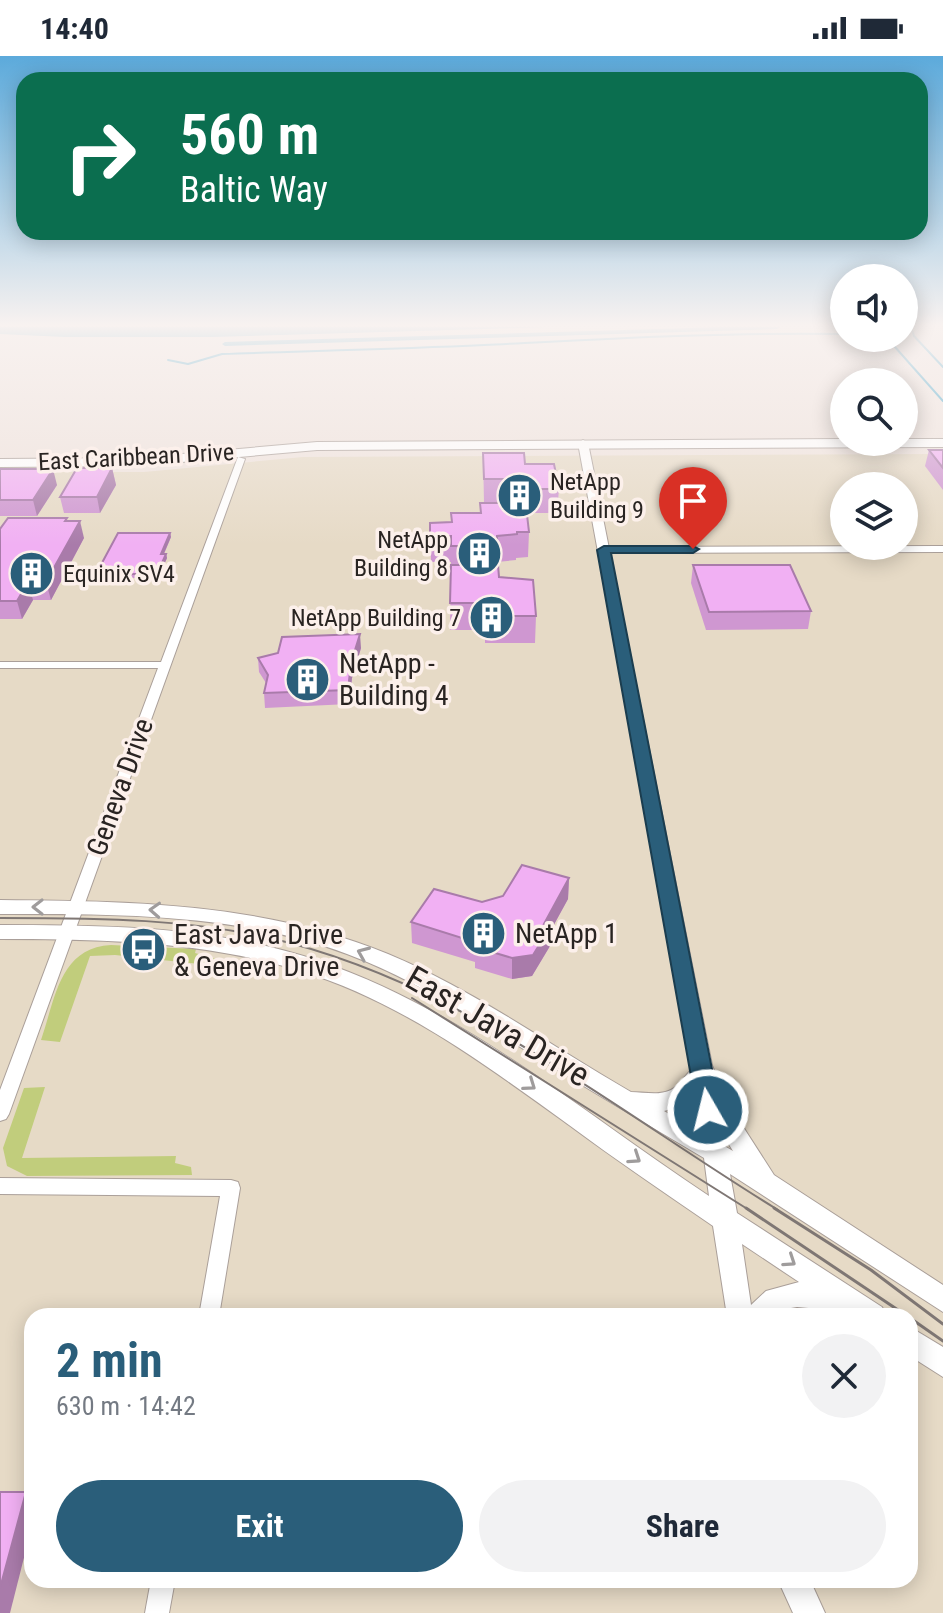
<!DOCTYPE html>
<meta charset="utf-8">
<style>
:root{--surface:#fff;--page:#f2f2f3;--text:#1f2937;--muted:#747a83;--accent:#2a5e7a}
body{margin:0;font-family:"Roboto Condensed",sans-serif;background:var(--page);color:var(--text);height:100vh;display:flex;flex-direction:column;font-size:30px;white-space:nowrap}
*{box-sizing:border-box;margin:0}
p{font-size:26px;color:var(--muted)}
.icon{flex:none;width:44px;height:44px;fill:none;stroke:currentColor;stroke-width:2;stroke-linecap:round;stroke-linejoin:round}
.map{position:relative;flex:1;overflow:hidden}
.sheet{position:absolute;left:24px;top:1252px;width:894px;height:280px;display:flex;flex-direction:column;background:var(--surface);border-radius:24px;box-shadow:0 4px 20px #0003}
.sheet>*{flex:none}
.guide{position:absolute;left:16px;top:16px;width:912px;height:168px;border-radius:24px;box-shadow:0 4px 20px #0003;background:#0b6e4f;color:#fff;overflow:hidden}
.tools{position:absolute;left:830px;top:208px;display:grid;gap:16px}
.tools a{display:grid;place-items:center;width:88px;height:88px;border-radius:50%;background:var(--surface);box-shadow:0 4px 20px #0003;font-size:40px}
.pin{position:absolute;display:grid;place-items:center;width:68px;height:68px;color:#fff;margin:-82px -34px;border-radius:50% 50% 50% 0;rotate:-45deg;box-shadow:0 0 8px #0007}
.pin .icon{rotate:45deg}
.me{position:absolute;width:88px;margin:-44px;rotate:352deg;stroke-linejoin:round;filter:drop-shadow(0 0 6px #0008)}
.turn{display:flex;align-items:center;gap:28px;height:168px;padding:0 32px;font-size:36px}
.turn .icon{width:104px;height:104px;stroke-width:2.5}
.turn b{display:block;font-size:56px;line-height:68px}
.round{display:grid;place-items:center;flex:none;width:84px;height:84px;border-radius:42px;background:var(--page)}
.summary{display:flex;align-items:center;justify-content:space-between;height:136px;padding:0 32px}
h1{font-size:48px;font-weight:700;line-height:60px;color:var(--accent)}
.primary-button{display:flex;gap:16px;margin-top:auto;padding:16px 32px}
.primary-button a{flex:1;height:92px;border-radius:48px;background:var(--accent);color:#fff;font-size:32px;font-weight:700;line-height:92px;text-align:center}
.primary-button a+a{background:var(--page);color:var(--text)}
.status{display:flex;justify-content:space-between;align-items:center;height:56px;padding:0 40px;background:var(--surface);direction:ltr}
.status svg{height:22px;fill:currentColor}
.map>svg:first-child{display:block}
.commercial{fill:#e6dac6;fill-rule:evenodd}
.green{fill:#c1cd7c}
.water{fill:#2a9cc7}
.lines{fill:none;stroke-linecap:round;stroke-linejoin:round}
.stream{stroke:#2a9cc7;stroke-width:2}
.canal{fill:#2a9cc7;fill-rule:evenodd}
.minor-casing{stroke:#aa9f99;stroke-width:2}
.tertiary-casing{stroke:#aa9f99;stroke-width:2}
.secondary-casing{stroke:#aa9f99;stroke-width:2}
.primary-casing{stroke:#aa9f99;stroke-width:2}
.minor{fill:#fff;fill-rule:evenodd}
.tertiary{fill:#fff;fill-rule:evenodd}
.secondary{fill:#fff;fill-rule:evenodd}
.primary{fill:#fff;fill-rule:evenodd}
.tram-far1{stroke:#7f7774;stroke-width:2}
.tram{stroke:#7f7774;stroke-width:3}
.wall{fill:#cf97d1}
.shaded-wall{fill:#a97baa}
.building{fill:#f1b0f3;stroke:#a97baa;stroke-width:2}
.oneway{stroke:#9f9c9c}
.route{fill:#2a5e7a;stroke:#1b3d4f;stroke-width:2}
.labels{text-anchor:middle;dominant-baseline:central;stroke-width:7;stroke-linejoin:round;paint-order:stroke}
.far-street-label{font-size:24px;fill:#292422;stroke:#fcf0eb}
.far-poi-label{font-size:24px;fill:#292422;stroke:#fcf0eb;text-anchor:start}
.poi-label{font-size:28px;fill:#292422;stroke:#fcf0eb;text-anchor:start}
.street-label{font-size:28px;fill:#292422;stroke:#fcf0eb}
.near-street-label{font-size:34px;fill:#292422;stroke:#fcf0eb}
</style>
<div class="status"><b>14:40</b><svg viewBox="0 0 49 12"><path d="M0 12V9h3v3zM5 12V6h3v6zM10 12V3h3v9zM15 12V0h3v12zM26 1h20v11H26zM47 4h2v5h-2z"/></svg></div>
<div class="map">
<svg width="943" height="1557" viewBox="0 0 943 1557">
<rect width="100%" height="100%" fill="#efe3dd"/>
<path class="commercial" d="M943,398v1159h-943v-1141h144l159,-15zM844,430h60v60h-60zM32,1260h878v264h-878z"/>
<g class="green">
<path d="M111,889l85,4 -1,4 61,17 -141,-15 -25,1 -30,86 -19,-2c15,-44 19,-92 70,-95z"/>
<polygon points="45,1031 22,1102 176,1100 175,1107 191,1111 192,1119 27,1120 7,1110 3,1092 24,1032"/>
</g>
<polygon class="water" points="0,271 549,271 212,281 65,281 0,278"/>
<g class="lines">
<g class="stream">
<polyline points="911,271 914,280 943,311"/>
<polyline points="887,282 943,345"/>
<path d="M168,304l20,4 34,-10c87,-3 175,-5 262,-9 121,-6 239,-13 360,-11"/>
</g>
<polygon class="canal" points="722,271 780,271 777,273 225,290 222,288 225,286"/>
<defs>
<g id="minor">
<polygon points="238,401 245,403 9,1058 6,1063 0,1065 0,1034 158,612 0,612 0,606 161,606"/>
<polygon points="943,490 943,496 604,497 599,494 604,491"/>
<polygon points="0,1122 231,1124 238,1126 240,1132 219,1260 199,1260 220,1140 0,1138"/>
<polygon points="151,1524 175,1524 169,1557 145,1557"/>
</g>
<polygon id="tertiary" points="583,384 588,387 713,1014 726,1098 722,1104 715,1107 708,1104 704,1098 693,1014 578,387"/>
<g id="secondary">
<path d="M0,844c131,1 265,3 388,54 86,36 163,92 243,138 12,0 28,4 40,-2 16,-8 20,-33 40,-26l3,6 -5,8 4,2 61,95 169,110v27l-213,-138 7,39 145,94 4,9h-48l-18,-7 -23,-2 -12,2 -10,7h-48l-14,-90c-48,-33 -97,-66 -144,-101 -83,-60 -169,-124 -268,-154 -98,-30 -200,-32 -301,-32v-14c107,0 217,1 319,36 145,49 264,152 390,235l-5,-38c-54,-32 -108,-64 -161,-97 -64,-39 -126,-81 -196,-107 -110,-41 -231,-40 -347,-40zM698,1038l35,57 -69,-40 18,-5zM742,1188l57,38 -33,9 -15,14z"/>
<polygon points="910,1271 943,1291 943,1321 910,1300"/>
<polygon points="778,1524 810,1524 825,1557 793,1557"/>
</g>
<polygon id="primary" points="844,383 844,386 904,386 904,383 943,383 943,391 317,394 136,410 0,411 0,403 136,402 317,386"/>
</defs>
<use href="#minor" class="minor-casing"/>
<use href="#tertiary" class="tertiary-casing"/>
<use href="#secondary" class="secondary-casing"/>
<use href="#primary" class="primary-casing"/>
<use href="#minor" class="minor"/>
<use href="#tertiary" class="tertiary"/>
<use href="#secondary" class="secondary"/>
<use href="#primary" class="primary"/>
<g class="tram-far1">
<path d="M0,862c96,0 196,0 290,25 181,48 330,170 488,267"/>
<polyline points="412,942 749,1154"/>
</g>
<g class="tram">
<polyline points="746,1152 907,1260"/>
<polyline points="774,1152 871,1214 943,1268"/>
<polyline points="910,1262 943,1285"/>
</g>
</g>
<g class="wall">
<polygon points="929,394 943,394 943,434 925,410"/>
<polygon points="483,397 525,408 559,433 557,457 527,457 529,476 528,501 516,502 516,504 497,506 499,521 536,560 535,587 485,587 485,574 450,574 451,506 431,506 430,467 452,466 480,457 480,447 484,447"/>
<polygon points="112,412 116,429 100,457 64,457 60,441"/>
<polygon points="0,413 57,429 37,460 0,460"/>
<polygon points="67,462 67,465 84,482 51,544 33,544 22,563 0,563 0,473"/>
<polygon points="170,477 171,481 164,498 166,498 167,502 158,522 97,522 96,518"/>
<polygon points="693,509 811,555 808,573 706,574 691,527"/>
<polygon points="361,592 352,622 349,648 265,652 264,637 266,627 259,616 258,602"/>
<polygon points="569,822 568,843 551,874 550,890 532,920 512,923 475,912 475,906 412,887 411,866"/>
</g>
<g class="shaded-wall">
<polygon points="112,412 116,429 100,457 97,441"/>
<polygon points="53,413 57,429 37,460 33,444"/>
<polygon points="80,465 84,482 51,544 46,526"/>
<polygon points="170,477 171,481 162,502 161,498"/>
<polygon points="166,498 167,502 158,522 157,518"/>
<polygon points="28,526 33,544 22,563 17,545"/>
<polygon points="360,578 361,592 352,622 349,648 348,634 351,607"/>
<polygon points="569,822 568,843 551,874 550,890 532,920 512,923 512,902 544,868"/>
<polygon points="26,1436 32,1446 32,1470 10,1557 0,1557 0,1532"/>
</g>
<g class="building">
<polygon points="929,394 943,394 943,412"/>
<polygon points="483,397 524,397 525,408 554,408 559,433 524,433 529,476 517,476 517,478 497,480 497,490 451,490 451,480 430,480 430,467 452,466 451,457 481,457 480,447 516,447 514,423 484,423"/>
<polygon points="77,412 112,412 97,441 60,441"/>
<polygon points="0,413 53,413 33,444 0,444"/>
<polygon points="8,462 67,462 65,465 80,465 46,526 28,526 17,545 0,545 0,473"/>
<polygon points="118,477 170,477 161,498 166,498 157,518 96,518"/>
<polygon points="451,509 498,509 499,521 533,524 536,560 486,560 485,547 450,547"/>
<polygon points="693,509 790,509 811,555 709,556"/>
<polygon points="360,578 351,607 348,634 264,637 268,619 258,602 278,597 282,581"/>
<polygon points="522,809 569,822 544,868 551,870 533,899 512,902 475,891 478,887 411,866 434,833 482,846 503,840"/>
<polygon points="0,1436 26,1436 0,1532"/>
</g>
<defs><path id="oneway-chevron" d="M-2-3.5L2.5 0L-2 3.5" fill="none" stroke-width="1.6" stroke-linecap="round" stroke-linejoin="round" transform="scale(2)"/></defs>
<g class="oneway">
<use href="#oneway-chevron" transform="translate(38 851) rotate(-180)"/>
<use href="#oneway-chevron" transform="translate(155 854) rotate(-177)"/>
<use href="#oneway-chevron" transform="translate(363 897) rotate(-157)"/>
<use href="#oneway-chevron" transform="translate(530 1029) rotate(35)"/>
<use href="#oneway-chevron" transform="translate(635 1102) rotate(34)"/>
<use href="#oneway-chevron" transform="translate(790 1205) rotate(34)"/>
</g>
<linearGradient id="sky" x2="0" y2="1"><stop stop-color="#5caadb"/><stop offset="0.55" stop-color="#f8f2f0"/><stop offset="1" stop-color="#f8f2f0" stop-opacity="0"/></linearGradient>
<rect width="943" height="489" fill="url(#sky)"/>
<polygon class="route" points="604,490 693,490 699,493 693,497 611,497 720,1054 716,1061 708,1064 700,1061 697,1054 597,494"/>
<defs>
<symbol id="building-disc" viewBox="-11 -11 22 22"><circle r="9.5" fill="#2a5e7a" stroke="#fcf0eb"/><path d="M-4-6H4V6H1V3H-1V6H-4ZM-2.5-4.3h1.7v1.8h-1.7ZM.8-4.3h1.7v1.8H.8ZM-2.5-1h1.7V.8h-1.7ZM.8-1h1.7V.8H.8Z" fill="#fff"/></symbol>
<symbol id="bus-disc" viewBox="-11 -11 22 22"><circle r="9.5" fill="#2a5e7a" stroke="#fcf0eb"/><path d="M-5-6H5V4H4V6H2V4H-2V6H-4V4H-5ZM-3.5-4V0h7V-4ZM-3.5 1.2v1.5H-2V1.2ZM2 1.2v1.5H3.5V1.2Z" fill="#fff"/></symbol>
</defs>
<g fill-rule="evenodd">
<use href="#building-disc" x="494" y="414" width="51" height="51"/>
<use href="#building-disc" x="454" y="472" width="51" height="51"/>
<use href="#building-disc" x="6" y="492" width="51" height="51"/>
<use href="#building-disc" x="466" y="536" width="51" height="51"/>
<use href="#building-disc" x="282" y="598" width="51" height="51"/>
<use href="#building-disc" x="458" y="852" width="51" height="51"/>
<use href="#bus-disc" x="118" y="868" width="51" height="51"/>
</g>
<g class="labels">
<g class="far-street-label">
<text transform="translate(136 401) rotate(-3)">East Caribbean Drive</text>
</g>
<g class="far-poi-label">
<text x="550" y="426">NetApp<tspan x="550" dy="28">Building 9</tspan></text>
<text x="448" y="484" text-anchor="end">NetApp<tspan x="448" dy="28">Building 8</tspan></text>
<text x="63" y="518">Equinix SV4</text>
<text x="461" y="562" text-anchor="end">NetApp Building 7</text>
</g>
<g class="poi-label">
<text x="339" y="607">NetApp -<tspan x="339" dy="32">Building 4</tspan></text>
<text x="515" y="877">NetApp 1</text>
<text x="174" y="878">East Java Drive<tspan x="174" dy="32">&amp; Geneva Drive</tspan></text>
</g>
<g class="street-label">
<text transform="translate(120 731) rotate(-70)">Geneva Drive</text>
</g>
<g class="near-street-label">
<text transform="translate(498 970) rotate(30)">East Java Drive</text>
</g>
</g>
</svg>
<div class="tools">
<a><svg class="icon" aria-label="sound" viewBox="0 0 24 24"><path d="M4 9h4l5-4v14l-5-4H4zM17 9q2 3 0 6"/></svg></a>
<a><svg class="icon" aria-label="search" viewBox="0 0 24 24"><circle cx="10" cy="10" r="6"/><path d="M15 15l6 6"/></svg></a>
<a><svg class="icon" aria-label="layers" viewBox="0 0 24 24"><path d="M12 4l9 5-9 5-9-5zM3 14l9 5 9-5"/></svg></a>
</div>
<div class="pin" style="left:693px;top:493px;background:#d93025"><svg class="icon" aria-label="arrive" viewBox="0 0 24 24"><path d="M6 21V4h12l-3 4 3 4H6"/></svg></div>
<svg class="me" style="left:708px;top:1054px" viewBox="-20 -20 40 40"><circle r="17" fill="#2a5e7a" stroke="#fff" stroke-width="3"/><path d="M0-11L8 9 0 5-8 9z" fill="#fff"/></svg>
<div class="guide">
<div class="turn"><svg class="icon" aria-label="right" viewBox="0 0 24 24"><path d="M7 20v-9h11M14 6l5 5-5 5"/></svg><div><b>560 m</b>Baltic Way</div></div>
</div>
<section class="sheet">
<div class="summary"><div><h1>2 min</h1><p>630 m · 14:42</p></div><a class="round"><svg class="icon" aria-label="close" viewBox="0 0 24 24"><path d="M6 6l12 12M18 6L6 18"/></svg></a></div>
<div class="primary-button"><a>Exit</a><a>Share</a></div>
</section>
</div>
